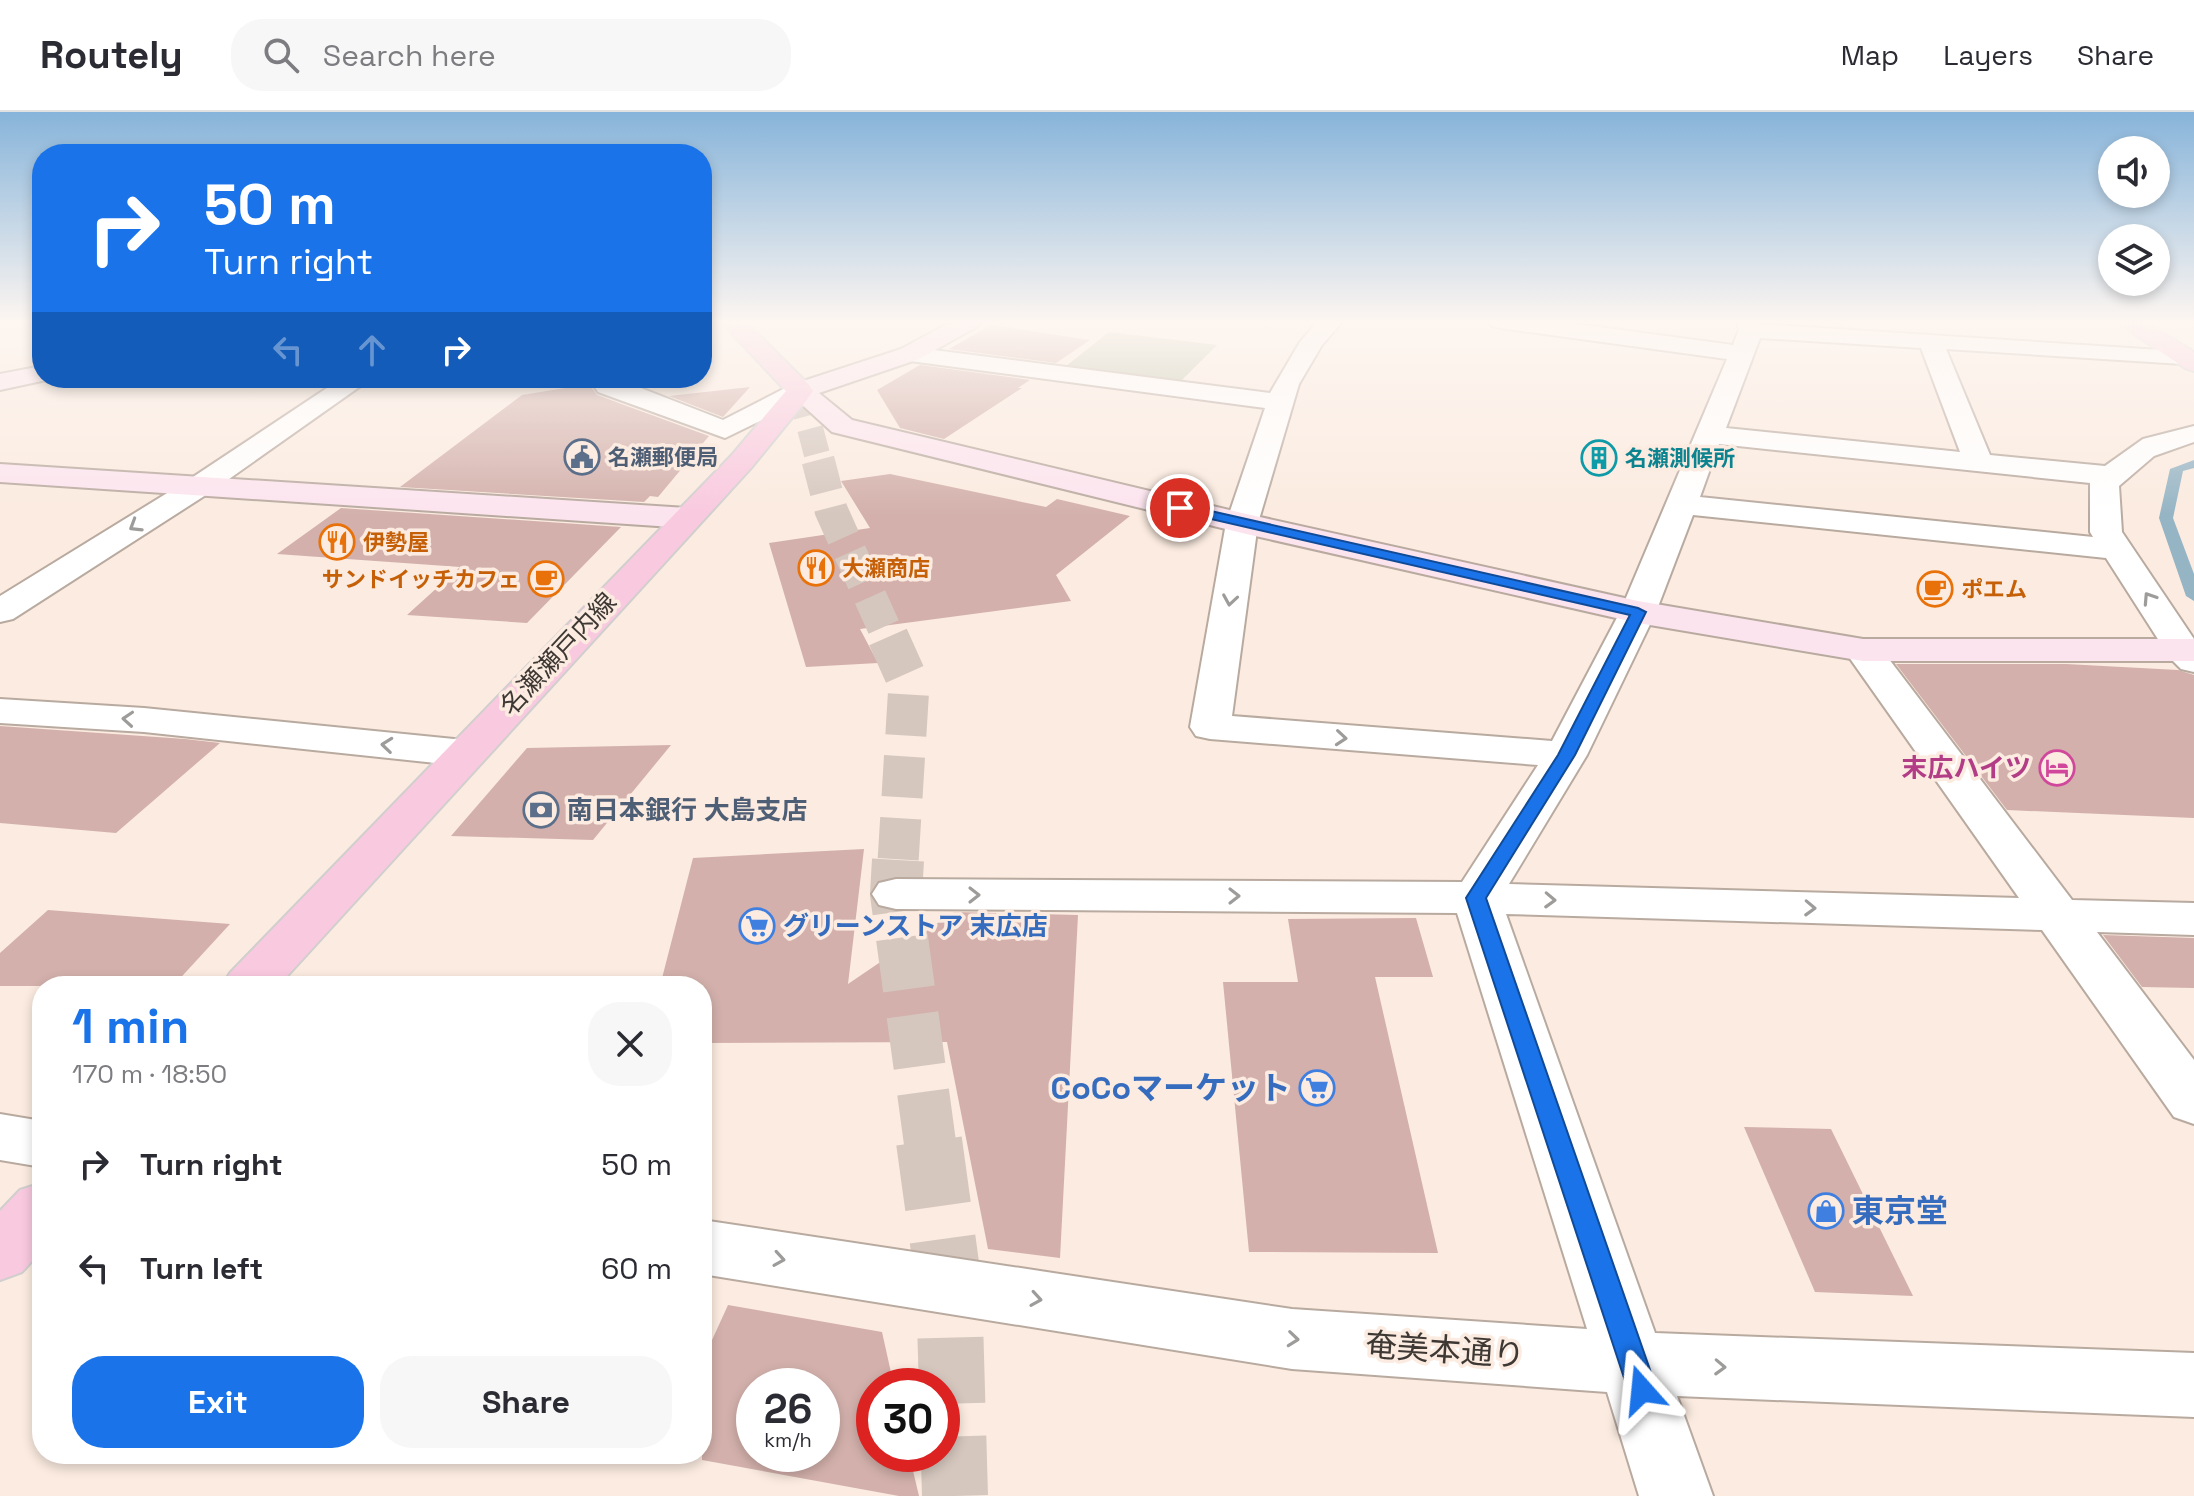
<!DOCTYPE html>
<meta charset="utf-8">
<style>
:root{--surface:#fff;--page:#f7f7f7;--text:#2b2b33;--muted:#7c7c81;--line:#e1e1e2;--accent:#1a73e8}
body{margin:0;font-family:"Space Grotesk","Noto Sans JP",sans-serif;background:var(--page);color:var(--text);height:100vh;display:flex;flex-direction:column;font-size:30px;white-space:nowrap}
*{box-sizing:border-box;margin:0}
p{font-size:26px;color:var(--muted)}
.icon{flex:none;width:44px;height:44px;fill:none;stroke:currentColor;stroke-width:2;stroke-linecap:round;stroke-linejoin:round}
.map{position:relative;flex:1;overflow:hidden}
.panel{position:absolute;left:32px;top:864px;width:680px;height:488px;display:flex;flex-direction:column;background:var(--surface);border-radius:32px;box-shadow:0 4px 12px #0003}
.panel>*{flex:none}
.guide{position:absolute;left:32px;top:32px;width:680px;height:244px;border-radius:32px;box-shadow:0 4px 12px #0003;background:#1a73e8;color:#fff;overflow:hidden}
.tools{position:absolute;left:2098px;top:24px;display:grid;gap:16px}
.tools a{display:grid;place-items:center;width:72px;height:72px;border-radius:50%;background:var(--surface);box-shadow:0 4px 12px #0003;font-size:40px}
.speed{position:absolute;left:736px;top:1256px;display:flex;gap:16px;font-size:40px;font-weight:700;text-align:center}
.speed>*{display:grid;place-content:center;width:104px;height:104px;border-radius:50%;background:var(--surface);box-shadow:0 4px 12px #0003;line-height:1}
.speed small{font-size:20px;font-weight:400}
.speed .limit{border:12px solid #d22;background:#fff;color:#111}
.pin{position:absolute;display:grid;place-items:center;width:68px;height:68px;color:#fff;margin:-34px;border:4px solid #fff;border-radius:50%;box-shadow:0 2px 8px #0007}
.me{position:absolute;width:88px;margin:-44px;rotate:342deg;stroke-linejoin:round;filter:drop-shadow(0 0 6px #0008)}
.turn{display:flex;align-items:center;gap:28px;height:168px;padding:0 40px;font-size:36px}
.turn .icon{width:104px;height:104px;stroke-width:2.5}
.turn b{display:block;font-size:56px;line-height:68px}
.lanes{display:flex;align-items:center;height:76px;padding:0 40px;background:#0003;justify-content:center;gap:40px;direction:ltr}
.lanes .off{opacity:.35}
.round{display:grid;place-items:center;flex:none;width:84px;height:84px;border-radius:32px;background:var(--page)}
.overview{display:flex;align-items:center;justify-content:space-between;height:136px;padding:0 40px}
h1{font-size:48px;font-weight:700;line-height:60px;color:var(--accent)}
.button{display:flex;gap:16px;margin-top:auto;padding:16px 40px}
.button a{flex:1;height:92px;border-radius:32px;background:var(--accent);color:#fff;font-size:32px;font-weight:700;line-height:92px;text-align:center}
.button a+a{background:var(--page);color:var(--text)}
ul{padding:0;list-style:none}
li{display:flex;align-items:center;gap:24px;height:104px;padding:0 40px}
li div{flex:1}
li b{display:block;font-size:30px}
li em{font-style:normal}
header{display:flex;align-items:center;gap:48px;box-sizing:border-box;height:112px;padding:0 40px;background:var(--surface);border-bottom:2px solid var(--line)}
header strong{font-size:38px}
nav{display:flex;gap:44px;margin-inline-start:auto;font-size:28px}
.search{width:560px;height:72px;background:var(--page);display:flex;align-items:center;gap:20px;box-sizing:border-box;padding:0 28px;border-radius:32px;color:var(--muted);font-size:30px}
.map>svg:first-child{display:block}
.green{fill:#bdc3ab}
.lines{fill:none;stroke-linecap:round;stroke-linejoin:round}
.stream{fill:#95b4c4;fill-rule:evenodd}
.building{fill:#d3b0ab;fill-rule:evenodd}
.street-tunnel-far4{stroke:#d5c7be;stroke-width:26;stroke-dasharray:26 13;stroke-linecap:butt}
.street-tunnel-far3{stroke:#d5c7be;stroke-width:33;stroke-dasharray:33 16;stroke-linecap:butt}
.street-tunnel-far2{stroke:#d5c7be;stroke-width:41;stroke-dasharray:41 21;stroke-linecap:butt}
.street-tunnel-far1{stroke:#d5c7be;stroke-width:52;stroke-dasharray:52 26;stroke-linecap:butt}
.street-tunnel{stroke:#d5c7be;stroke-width:66;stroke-dasharray:66 33;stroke-linecap:butt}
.street-casing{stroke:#b9aaa0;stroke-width:4}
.secondary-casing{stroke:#b9aaa0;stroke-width:4}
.primary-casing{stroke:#d1cfce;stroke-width:4}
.street{fill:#fff;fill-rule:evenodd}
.secondary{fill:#fce4ef;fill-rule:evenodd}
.primary{fill:#f9c9df;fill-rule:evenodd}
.oneway{stroke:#9e9c9a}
.route{fill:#1a73e8;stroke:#114b97;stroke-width:2}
.labels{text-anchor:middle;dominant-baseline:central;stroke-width:7;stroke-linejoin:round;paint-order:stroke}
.far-service-label{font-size:22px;font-weight:bold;fill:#4e5e75;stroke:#fbebe0;text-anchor:start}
.far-culture-label{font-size:22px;font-weight:bold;fill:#0d838f;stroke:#fbebe0;text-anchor:start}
.far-food-label{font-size:22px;font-weight:bold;fill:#c56008;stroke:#fbebe0;text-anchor:start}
.street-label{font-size:26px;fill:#3e3834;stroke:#fbebe0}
.hotel-label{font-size:26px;font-weight:bold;fill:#b23c85;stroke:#fbebe0;text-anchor:end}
.service-label{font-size:26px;font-weight:bold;fill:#4e5e75;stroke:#fbebe0;text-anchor:start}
.shop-label{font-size:26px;font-weight:bold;fill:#366cbe;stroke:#fbebe0;text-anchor:start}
.near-shop-label{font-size:32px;font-weight:bold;fill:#366cbe;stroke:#fbebe0;text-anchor:end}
.near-street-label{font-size:32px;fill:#3e3834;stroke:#fbebe0}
</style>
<header>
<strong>Routely</strong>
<div class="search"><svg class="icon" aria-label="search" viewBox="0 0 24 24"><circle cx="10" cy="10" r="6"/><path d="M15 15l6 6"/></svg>Search here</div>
<nav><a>Map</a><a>Layers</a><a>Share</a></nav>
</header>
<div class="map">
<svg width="2194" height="1384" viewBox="0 0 2194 1384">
<rect width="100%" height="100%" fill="#fbebe0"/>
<polygon class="green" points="1109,220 1217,233 1176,274 1061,258"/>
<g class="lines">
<polygon class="stream" points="2194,348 2194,356 2183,359 2173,406 2194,462 2194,489 2186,484 2159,406 2170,357"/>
</g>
<g class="building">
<polygon points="991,213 1090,228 1056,251 949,237"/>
<polygon points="920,253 1030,268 1018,276 1022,276 944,327 900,316 877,278"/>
<polygon points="584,273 592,276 597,283 709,324 658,385 650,384 644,390 400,375 522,283"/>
<polygon points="750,275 723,305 669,284"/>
<polygon points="890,362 1046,395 1057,387 1130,404 1056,463 1071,489 860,517 878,551 806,555 769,431 870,416 841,369"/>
<polygon points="341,396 370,398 621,415 527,511 407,503 460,455 277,442"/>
<polygon points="1896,552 2066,552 2178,558 2194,563 2194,706 2007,698"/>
<polygon points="0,614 185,627 220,631 116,721 0,711"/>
<polygon points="671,633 593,728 451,724 527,636"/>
<polygon points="864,737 848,872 954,800 1078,803 1060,1146 988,1137 947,930 702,931 702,874 660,874 693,746"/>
<polygon points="48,798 230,812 173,874 0,874 0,841"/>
<polygon points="1416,806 1433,865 1375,865 1438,1141 1249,1140 1223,870 1298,870 1288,807"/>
<polygon points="2103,823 2194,826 2194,876 2142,875"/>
<polygon points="1744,1015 1831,1017 1913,1184 1815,1180"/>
<path d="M728,1193l154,27 12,54h-20v68h35l10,42h-20l-197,-36v-98zM754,1274h68v68h-68z"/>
</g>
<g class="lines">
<polyline class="street-tunnel-far4" points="800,279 819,350"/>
<polyline class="street-tunnel-far3" points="818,348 831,398 889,527"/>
<polyline class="street-tunnel-far2" points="888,525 909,572 898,750"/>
<polyline class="street-tunnel-far1" points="898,748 896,782 930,1031"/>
<polyline class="street-tunnel" points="929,1029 949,1174 955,1384"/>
<defs>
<g id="street">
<path d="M1318,209h25l-21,24 -23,39 -41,139 -26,193 320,25 68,-129 107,-253 -227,-31 -8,-2 -4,-5h65l180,24 6,-15 -3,-9h24v3l432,28v10l-9,2 -237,-15 44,106 115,11 38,-27 51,-13v16l-40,14 -35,30 3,46 72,107v33l-13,-3 -11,-11 -64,-100 -413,-43 -37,97 -69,143 -78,129 510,14 -175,-248 6,-8 13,-3 13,3 196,258 122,3v32l-97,-3 97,128v64l-20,-7 -132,-187 -536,-16 149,419 539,20v64l-517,-21 36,100h-74l-32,-104 -315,-23 -590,-95v-54l590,89 295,20 -130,-416 -561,-4 -17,-4 -7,-11 7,-11 17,-4 566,3 76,-117 -328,-26 -14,-3 -6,-9 36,-204 39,-115 -355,-47 -9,-2 -3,-5 3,-5 9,-2 360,46 30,-51zM1760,226l161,10 39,104 -234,-24zM1719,332l371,39v49l3,5 -393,-40z"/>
<polygon points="342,266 372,266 212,379 13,507 0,510 0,484 190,367"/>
<polygon points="589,266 615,266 723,308 791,273 809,273 813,279 809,285 725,326 598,280"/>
<polygon points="0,587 144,596 464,628 479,632 485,641 479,650 464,654 144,620 0,611"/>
<polygon points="0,1002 42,1009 42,1055 0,1048"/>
</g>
<g id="secondary">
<polygon points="953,209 982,209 978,214 919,247 819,281 852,308 1242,401 1638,489 1863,527 2194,527 2194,549 1863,549 1638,511 1242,421 832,320 787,279 791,273 901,237"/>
<polygon points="42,254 42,266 51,267 0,278 0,262"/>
<polygon points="0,352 687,396 698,399 703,406 698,413 687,416 0,370"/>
</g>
<g id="primary">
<polygon points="720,209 745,209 809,273 813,279 809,285 751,356 278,874 222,874 230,861 731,344 786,279"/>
<polygon points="2115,209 2143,209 2194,240 2194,259 2185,256"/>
<polygon points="42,1071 42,1138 22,1160 0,1168 0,1099 20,1078"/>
</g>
</defs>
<use href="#street" class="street-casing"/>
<use href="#secondary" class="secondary-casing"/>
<use href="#primary" class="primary-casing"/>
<use href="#street" class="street"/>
<use href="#secondary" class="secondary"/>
<use href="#primary" class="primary"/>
</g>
<defs><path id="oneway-chevron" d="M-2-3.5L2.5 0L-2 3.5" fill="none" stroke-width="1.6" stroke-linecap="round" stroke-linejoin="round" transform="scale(2)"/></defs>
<g class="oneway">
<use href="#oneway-chevron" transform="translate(135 414) rotate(148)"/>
<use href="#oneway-chevron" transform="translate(2149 486) rotate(-123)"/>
<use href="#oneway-chevron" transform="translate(1230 488) rotate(99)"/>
<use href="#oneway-chevron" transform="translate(128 607) rotate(-176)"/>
<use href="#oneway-chevron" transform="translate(1341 626) rotate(5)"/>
<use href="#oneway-chevron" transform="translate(387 633) rotate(-174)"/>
<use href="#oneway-chevron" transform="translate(974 783)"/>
<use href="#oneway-chevron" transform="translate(1234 784)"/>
<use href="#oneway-chevron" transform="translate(1550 788) rotate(2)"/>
<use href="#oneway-chevron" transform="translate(1810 796) rotate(2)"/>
<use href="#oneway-chevron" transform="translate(779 1147) rotate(9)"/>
<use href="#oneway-chevron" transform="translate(1036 1187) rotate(9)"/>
<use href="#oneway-chevron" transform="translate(1293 1227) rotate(6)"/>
<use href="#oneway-chevron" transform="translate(1720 1255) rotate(2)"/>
</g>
<linearGradient id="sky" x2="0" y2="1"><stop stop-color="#87b4da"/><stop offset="0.52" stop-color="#fdf6f1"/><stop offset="1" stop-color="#fdf6f1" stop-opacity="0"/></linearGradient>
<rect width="2194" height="403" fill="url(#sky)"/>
<polygon class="route" points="1180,392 1638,496 1646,500 1575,643 1486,786 1657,1278 1652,1287 1642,1291 1632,1287 1628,1278 1466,786 1558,643 1630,503 1176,399 1176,393"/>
<defs>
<symbol id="civic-ring" viewBox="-11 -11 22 22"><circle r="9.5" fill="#fbebe0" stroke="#5c6f8a" stroke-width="1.5"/><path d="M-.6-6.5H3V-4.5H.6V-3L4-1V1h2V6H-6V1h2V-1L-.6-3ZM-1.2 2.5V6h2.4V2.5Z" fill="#5c6f8a"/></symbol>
<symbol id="building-ring" viewBox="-11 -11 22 22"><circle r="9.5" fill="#fbebe0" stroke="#0f9aa8" stroke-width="1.5"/><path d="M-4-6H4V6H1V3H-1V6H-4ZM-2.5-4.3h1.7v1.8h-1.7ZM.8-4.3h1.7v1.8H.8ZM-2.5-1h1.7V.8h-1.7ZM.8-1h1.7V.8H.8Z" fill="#0f9aa8"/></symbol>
<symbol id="restaurant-ring" viewBox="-11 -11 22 22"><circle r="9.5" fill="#fbebe0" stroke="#e8710a" stroke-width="1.5"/><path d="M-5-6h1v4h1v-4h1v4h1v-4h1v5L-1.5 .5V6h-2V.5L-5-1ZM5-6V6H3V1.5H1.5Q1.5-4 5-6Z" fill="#e8710a"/></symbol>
<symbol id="cafe-ring" viewBox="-11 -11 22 22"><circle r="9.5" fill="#fbebe0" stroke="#e8710a" stroke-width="1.5"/><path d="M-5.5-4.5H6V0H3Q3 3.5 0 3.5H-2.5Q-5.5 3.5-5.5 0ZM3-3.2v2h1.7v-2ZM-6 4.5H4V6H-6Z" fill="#e8710a"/></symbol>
<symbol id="hotel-ring" viewBox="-11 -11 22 22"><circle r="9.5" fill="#fbebe0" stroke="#d1479c" stroke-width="1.5"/><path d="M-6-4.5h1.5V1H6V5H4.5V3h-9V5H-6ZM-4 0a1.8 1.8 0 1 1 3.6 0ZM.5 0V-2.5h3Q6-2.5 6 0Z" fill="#d1479c"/></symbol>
<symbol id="bank-ring" viewBox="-11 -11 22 22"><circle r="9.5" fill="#fbebe0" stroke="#5c6f8a" stroke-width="1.5"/><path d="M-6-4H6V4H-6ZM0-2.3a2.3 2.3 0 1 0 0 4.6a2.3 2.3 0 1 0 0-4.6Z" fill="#5c6f8a"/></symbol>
<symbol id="supermarket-ring" viewBox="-11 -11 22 22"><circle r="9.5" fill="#fbebe0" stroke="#3f7fe0" stroke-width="1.5"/><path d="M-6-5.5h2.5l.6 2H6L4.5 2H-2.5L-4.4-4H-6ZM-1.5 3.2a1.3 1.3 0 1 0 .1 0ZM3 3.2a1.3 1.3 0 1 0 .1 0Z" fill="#3f7fe0"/></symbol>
<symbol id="shop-ring" viewBox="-11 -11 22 22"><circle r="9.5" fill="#fbebe0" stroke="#3f7fe0" stroke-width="1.5"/><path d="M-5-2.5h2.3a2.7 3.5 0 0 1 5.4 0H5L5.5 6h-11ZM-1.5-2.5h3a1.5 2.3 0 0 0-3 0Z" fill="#3f7fe0"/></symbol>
</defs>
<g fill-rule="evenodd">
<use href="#civic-ring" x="562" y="325" width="40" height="40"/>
<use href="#building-ring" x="1579" y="326" width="40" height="40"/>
<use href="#restaurant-ring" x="317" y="410" width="40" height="40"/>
<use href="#restaurant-ring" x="796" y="436" width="40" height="40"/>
<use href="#cafe-ring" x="526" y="447" width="40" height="40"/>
<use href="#cafe-ring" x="1915" y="457" width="40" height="40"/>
<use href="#hotel-ring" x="2037" y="636" width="40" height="40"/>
<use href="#bank-ring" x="521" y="678" width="40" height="40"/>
<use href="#supermarket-ring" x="737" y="794" width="40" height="40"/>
<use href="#supermarket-ring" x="1297" y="956" width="40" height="40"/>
<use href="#shop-ring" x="1806" y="1079" width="40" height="40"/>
</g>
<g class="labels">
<g class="far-service-label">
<text x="608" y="345">名瀬郵便局</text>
</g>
<g class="far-culture-label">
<text x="1625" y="346">名瀬測候所</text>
</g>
<g class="far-food-label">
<text x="363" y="430">伊勢屋</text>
<text x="842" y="456">大瀬商店</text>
<text x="520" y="467" text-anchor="end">サンドイッチカフェ</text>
<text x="1961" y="477">ポエム</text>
</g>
<g class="street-label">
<text transform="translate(558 542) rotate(-47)">名瀬瀬戸内線</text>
</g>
<g class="hotel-label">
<text x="2031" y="656">末広ハイツ</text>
</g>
<g class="service-label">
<text x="567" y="698">南日本銀行 大島支店</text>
</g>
<g class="shop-label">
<text x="783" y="814">グリーンストア 末広店</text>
</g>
<g class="near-shop-label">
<text x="1291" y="976">CoCoマーケット</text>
<text x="1852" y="1099" text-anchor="start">東京堂</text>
</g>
<g class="near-street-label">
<text transform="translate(1445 1238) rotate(4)">奄美本通り</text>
</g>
</g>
</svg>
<div class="tools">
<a><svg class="icon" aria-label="sound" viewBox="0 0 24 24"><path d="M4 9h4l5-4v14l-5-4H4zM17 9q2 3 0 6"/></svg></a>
<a><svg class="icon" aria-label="layers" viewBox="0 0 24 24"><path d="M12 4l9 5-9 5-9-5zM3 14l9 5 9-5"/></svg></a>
</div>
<div class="speed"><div>26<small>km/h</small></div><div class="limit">30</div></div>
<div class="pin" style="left:1180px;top:396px;background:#d93025"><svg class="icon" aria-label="arrive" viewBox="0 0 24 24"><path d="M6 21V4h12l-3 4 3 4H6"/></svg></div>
<svg class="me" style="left:1642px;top:1278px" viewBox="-20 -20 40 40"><path d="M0-17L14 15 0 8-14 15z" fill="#1a73e8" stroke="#fff" stroke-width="4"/></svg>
<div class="guide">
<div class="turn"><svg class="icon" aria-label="right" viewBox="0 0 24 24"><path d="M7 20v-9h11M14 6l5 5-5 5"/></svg><div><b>50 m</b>Turn right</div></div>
<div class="lanes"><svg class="icon off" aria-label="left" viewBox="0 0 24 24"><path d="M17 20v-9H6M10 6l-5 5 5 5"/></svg><svg class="icon off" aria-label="ahead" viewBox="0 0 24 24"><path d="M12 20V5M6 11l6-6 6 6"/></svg><svg class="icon" aria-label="right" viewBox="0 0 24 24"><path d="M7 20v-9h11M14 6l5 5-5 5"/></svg></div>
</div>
<section class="panel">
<div class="overview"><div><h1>1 min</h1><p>170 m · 18:50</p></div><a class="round"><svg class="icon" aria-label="close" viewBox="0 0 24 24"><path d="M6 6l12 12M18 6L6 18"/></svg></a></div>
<ul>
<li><svg class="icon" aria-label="right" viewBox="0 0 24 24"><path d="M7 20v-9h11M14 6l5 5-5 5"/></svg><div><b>Turn right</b></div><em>50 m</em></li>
<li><svg class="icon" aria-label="left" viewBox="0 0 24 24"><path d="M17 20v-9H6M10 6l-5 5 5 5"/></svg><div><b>Turn left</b></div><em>60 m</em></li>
</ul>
<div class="button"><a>Exit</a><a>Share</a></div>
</section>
</div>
